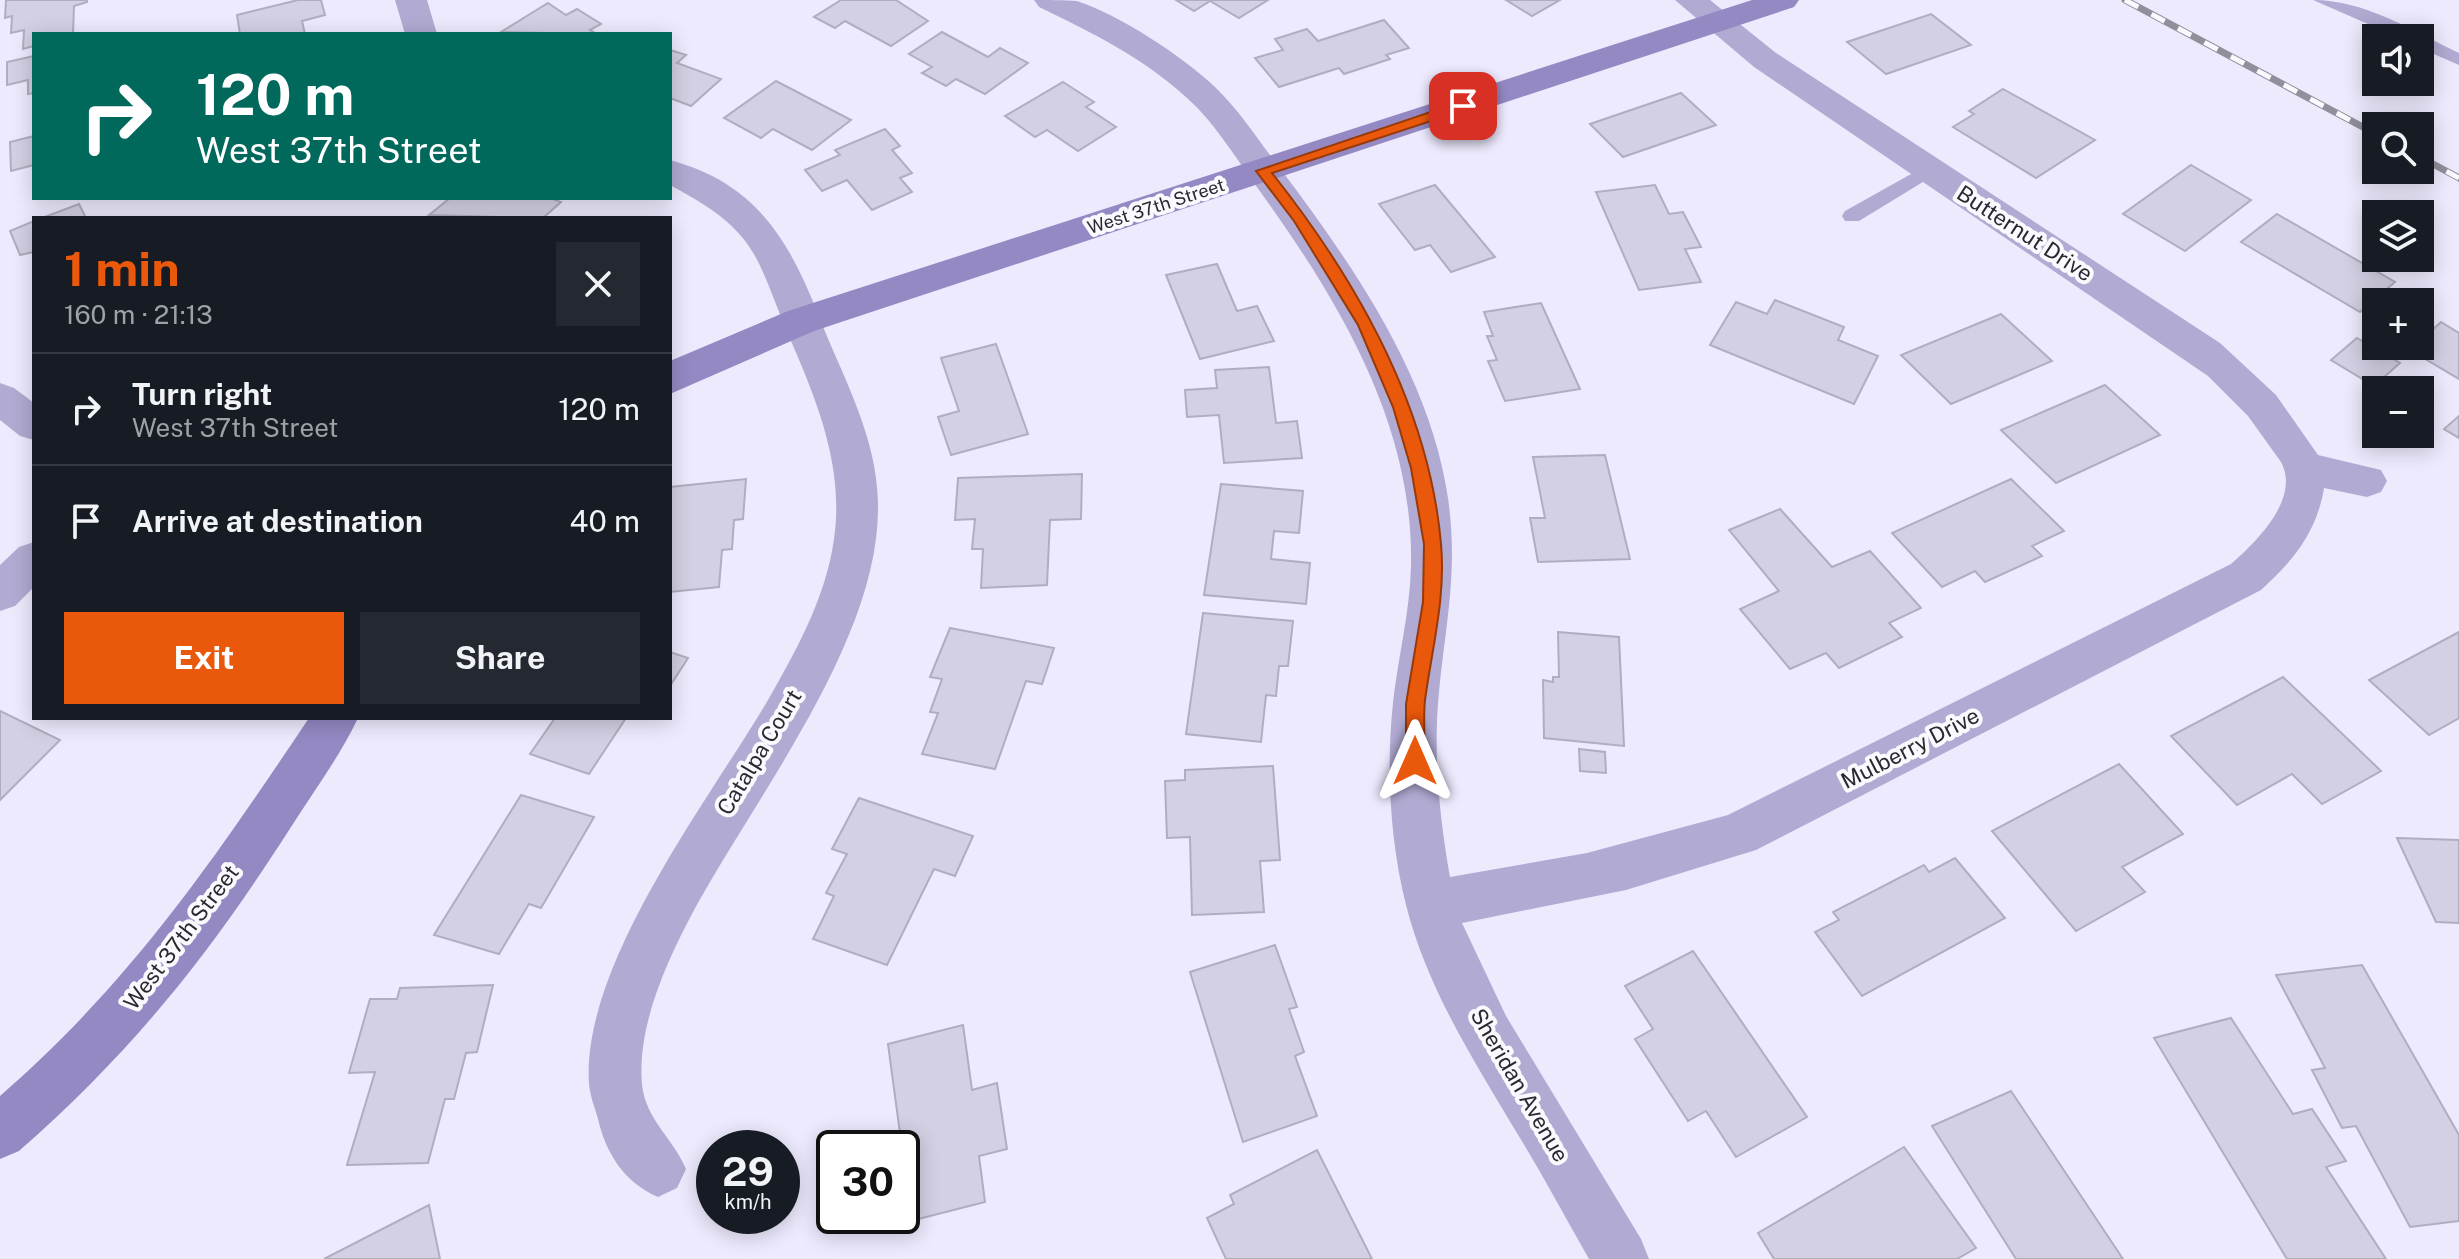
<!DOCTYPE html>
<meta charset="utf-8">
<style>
:root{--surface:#171b24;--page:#242831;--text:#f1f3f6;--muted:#9ea1a6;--line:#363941;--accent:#ea580c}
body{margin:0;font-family:"Public Sans",sans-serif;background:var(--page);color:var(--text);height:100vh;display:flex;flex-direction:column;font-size:30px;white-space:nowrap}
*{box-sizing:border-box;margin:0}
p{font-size:26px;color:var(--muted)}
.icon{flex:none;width:44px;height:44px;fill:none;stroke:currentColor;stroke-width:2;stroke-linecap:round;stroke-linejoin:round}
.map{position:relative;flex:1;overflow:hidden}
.sheet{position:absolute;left:32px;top:216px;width:640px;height:504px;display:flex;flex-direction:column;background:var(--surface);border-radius:0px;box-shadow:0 4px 20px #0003}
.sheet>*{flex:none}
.top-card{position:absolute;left:32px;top:32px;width:640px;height:168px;border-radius:0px;box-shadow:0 4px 20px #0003;background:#00695c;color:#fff;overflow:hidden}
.tools{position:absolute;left:2362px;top:24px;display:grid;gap:16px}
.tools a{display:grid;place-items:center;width:72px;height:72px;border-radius:0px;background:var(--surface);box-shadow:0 4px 20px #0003;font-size:40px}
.speed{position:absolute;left:696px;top:1130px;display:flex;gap:16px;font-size:40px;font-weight:700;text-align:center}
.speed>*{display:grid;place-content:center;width:104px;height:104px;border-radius:50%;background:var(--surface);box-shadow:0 4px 20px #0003;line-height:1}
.speed small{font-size:20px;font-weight:400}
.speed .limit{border:4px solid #111;border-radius:12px;background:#fff;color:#111}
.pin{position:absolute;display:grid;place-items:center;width:68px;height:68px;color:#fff;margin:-34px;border-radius:16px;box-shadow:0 4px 12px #0006}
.me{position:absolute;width:88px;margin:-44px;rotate:0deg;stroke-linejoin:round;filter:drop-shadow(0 0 6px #0008)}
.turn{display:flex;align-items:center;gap:28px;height:168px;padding:0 32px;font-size:36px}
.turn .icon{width:104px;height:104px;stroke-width:2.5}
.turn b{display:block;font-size:56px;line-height:68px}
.round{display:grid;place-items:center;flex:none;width:84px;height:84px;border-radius:0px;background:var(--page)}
.headline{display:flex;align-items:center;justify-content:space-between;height:136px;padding:0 32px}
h1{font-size:48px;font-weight:700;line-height:60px;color:var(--accent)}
.primary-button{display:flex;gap:16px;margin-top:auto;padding:16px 32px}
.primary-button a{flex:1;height:92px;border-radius:0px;background:var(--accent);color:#fff;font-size:32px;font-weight:700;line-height:92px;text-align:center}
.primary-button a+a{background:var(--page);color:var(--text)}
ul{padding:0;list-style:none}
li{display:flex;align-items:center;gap:24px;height:112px;padding:0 32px;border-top:2px solid var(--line)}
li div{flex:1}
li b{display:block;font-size:30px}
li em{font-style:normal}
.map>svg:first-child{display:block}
.building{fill:#d3d0e4;stroke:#b0adc0;stroke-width:2}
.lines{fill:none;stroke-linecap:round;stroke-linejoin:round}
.lane{fill:#b1aad2;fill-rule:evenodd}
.street{fill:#b1aad2;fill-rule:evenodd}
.secondary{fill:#9589c4;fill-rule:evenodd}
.rail-casing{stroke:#928f9d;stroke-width:7}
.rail{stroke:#faf9fd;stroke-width:5;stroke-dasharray:15;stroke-linecap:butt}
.route{fill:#ea580c;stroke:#983908;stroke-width:2}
.labels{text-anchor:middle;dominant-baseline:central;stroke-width:8;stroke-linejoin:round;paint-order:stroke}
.far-street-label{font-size:18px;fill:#2a2930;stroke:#faf9fd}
.street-label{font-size:22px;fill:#2a2930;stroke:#faf9fd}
</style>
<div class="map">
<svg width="2459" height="1259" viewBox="0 0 2459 1259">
<rect width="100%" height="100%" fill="#edeafe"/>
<g class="building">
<polygon points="6,0 87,0 87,2 74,6 73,34 34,34 34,46 23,49 24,30 11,33 12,16 5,18"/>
<polygon points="298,0 321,0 325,15 302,21 305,34 240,34 237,15"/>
<polygon points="841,0 896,0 928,21 891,46 845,21 835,28 814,17"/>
<polygon points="1176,0 1268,0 1239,18 1210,1 1194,11"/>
<polygon points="1506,0 1560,0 1532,16"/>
<polygon points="548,3 566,15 577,9 601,24 590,30 597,34 501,32"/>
<polygon points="1931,14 1971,45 1886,74 1847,42"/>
<polygon points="1384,20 1409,48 1386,55 1390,59 1344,74 1339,68 1279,87 1255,58 1283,50 1275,39 1307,29 1318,41"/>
<polygon points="942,32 988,57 1000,48 1028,63 985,94 956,79 946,86 922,73 932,67 909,54"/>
<polygon points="670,50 686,55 677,63 721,79 691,106 670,98"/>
<polygon points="34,56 34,93 28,94 28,80 7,85 7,62"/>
<polygon points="776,81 851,120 812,150 773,129 761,138 724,118"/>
<polygon points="1063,82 1094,102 1086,107 1116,127 1078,151 1047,130 1035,137 1005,116"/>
<polygon points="2003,89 2095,140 2036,178 1953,127 1974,114 1969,111"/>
<polygon points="1681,93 1716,125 1623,157 1590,124"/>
<polygon points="885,129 900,146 892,150 912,173 900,178 912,192 872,210 847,180 822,191 805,170 840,155 835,150"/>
<polygon points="34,136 34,165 11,171 10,142"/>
<polygon points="2191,165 2251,200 2185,251 2123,214"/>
<polygon points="1435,185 1495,257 1451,272 1430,245 1415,250 1379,204"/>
<polygon points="1655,185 1669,214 1683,212 1701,247 1685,249 1701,282 1639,290 1596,192"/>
<polygon points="450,198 550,198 561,202 543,218 429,215"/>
<polygon points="79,204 86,218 42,218"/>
<polygon points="2277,214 2395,282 2360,312 2241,242"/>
<polygon points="34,221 34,252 20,255 10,231"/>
<polygon points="1217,264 1237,311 1257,306 1274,341 1200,359 1166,275"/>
<polygon points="1775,300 1844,327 1838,340 1878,356 1854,404 1710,345 1736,302 1767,314"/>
<polygon points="1541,303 1580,389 1505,401 1488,361 1497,360 1487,336 1493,336 1484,312"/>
<polygon points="2001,314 2052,361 1951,404 1901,355"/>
<polygon points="2441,322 2459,333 2459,379 2410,350 2420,346 2420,341"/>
<polygon points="2357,338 2400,363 2374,386 2331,360"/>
<polygon points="996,344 1028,434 951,455 938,417 959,411 941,358"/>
<polygon points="1269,367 1276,423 1297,421 1302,458 1224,463 1219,415 1187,417 1185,390 1217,388 1215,370"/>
<polygon points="2105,385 2160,435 2056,483 2001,430"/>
<polygon points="2459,416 2459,438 2444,429"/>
<polygon points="1605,455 1630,559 1538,562 1530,518 1545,518 1533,457"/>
<polygon points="1082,474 1081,519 1050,520 1047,585 981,588 983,549 972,549 975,519 955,520 958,478"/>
<polygon points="746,479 743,519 734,520 732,549 722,550 719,587 670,592 670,487"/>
<polygon points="2011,479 2064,531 2032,546 2042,556 1985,582 1975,571 1942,587 1892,533"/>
<polygon points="1221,484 1303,491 1299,533 1274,531 1271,559 1310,563 1306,604 1204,595"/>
<polygon points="1780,509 1832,567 1870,551 1921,608 1889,623 1902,637 1839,668 1826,653 1790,669 1740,609 1779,591 1729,530"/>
<polygon points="1203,613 1293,621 1288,666 1279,666 1276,696 1266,695 1261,742 1186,734"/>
<polygon points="950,628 1054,648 1042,684 1026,681 995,769 922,754 938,713 930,712 942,679 930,677"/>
<polygon points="1558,632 1619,637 1624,746 1544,738 1543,680 1553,682 1553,677 1559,677"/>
<polygon points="2459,632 2459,718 2429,735 2369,680"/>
<polygon points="670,652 688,658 670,686"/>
<polygon points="2283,677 2381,771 2322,804 2292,774 2237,805 2171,736"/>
<polygon points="0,711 60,740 0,800"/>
<polygon points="555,718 626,718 589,774 530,754"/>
<polygon points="1579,749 1605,752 1606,773 1580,771"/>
<polygon points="2119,764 2183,834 2122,867 2145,892 2076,931 1992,831"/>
<polygon points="1273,766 1280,860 1260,861 1264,912 1192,915 1190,837 1167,838 1165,781 1185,780 1185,770"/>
<polygon points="521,795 594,817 541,908 529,904 499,954 434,935"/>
<polygon points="859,798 973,836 955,876 934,869 887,965 813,939 834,896 826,893 847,854 832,849"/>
<polygon points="2397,838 2459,840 2459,923 2436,922"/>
<polygon points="1955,858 2005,918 1862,996 1815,932 1839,920 1833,912 1924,865 1929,872"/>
<polygon points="1275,945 1297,1007 1289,1009 1304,1052 1295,1056 1317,1116 1243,1142 1190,972"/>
<polygon points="1693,951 1807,1117 1736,1157 1706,1111 1688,1121 1635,1039 1653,1029 1625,986"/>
<polygon points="2362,965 2459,1135 2459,1221 2410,1227 2356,1126 2342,1128 2312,1070 2325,1068 2276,975"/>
<polygon points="493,985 477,1052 466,1053 454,1099 445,1099 428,1163 347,1165 375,1072 349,1073 370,999 397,999 400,988"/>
<polygon points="2231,1018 2293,1114 2312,1109 2346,1161 2326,1167 2386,1259 2287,1259 2154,1038"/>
<polygon points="963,1025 972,1090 997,1083 1007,1149 979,1156 985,1202 887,1227 886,1216 902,1216 902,1148 888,1044"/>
<polygon points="2011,1091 2123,1259 2016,1259 1932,1126"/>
<polygon points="1904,1147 1976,1248 1957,1259 1774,1259 1758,1233"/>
<polygon points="1317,1150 1372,1259 1226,1259 1207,1218 1234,1204 1230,1195"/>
<polygon points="429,1205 440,1259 324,1259"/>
</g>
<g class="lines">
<g class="lane">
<path d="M2313,0c52,0 100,31 146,53v12l-39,-17v-10h-20z"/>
<polygon points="1929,164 1938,170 1936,174 1859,221 1845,221 1842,216 1845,211"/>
</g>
<g class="street">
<polygon points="395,0 427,0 437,34 405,34"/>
<path d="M1034,0c13,0 31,0 43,1 43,14 105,55 138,86 25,24 43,53 64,80 73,97 151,208 169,331 12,84 -7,142 -11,223 -2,52 4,105 13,156l137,-24 141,-38 503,-251c24,-21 70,-65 50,-102l-33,-46 -40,-40 -454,-309 -79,-67h35l66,53 444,290 56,52 42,60 63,15 6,11 -6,11 -14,5 -43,-9c-7,44 -31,73 -63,102l-505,260 -130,40 -164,33 44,93 135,223 8,20h-60c-24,-42 -47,-85 -72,-126 -43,-72 -90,-145 -111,-228 -16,-63 -20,-137 -13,-202 5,-46 17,-91 18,-137 3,-144 -75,-270 -157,-383 -21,-29 -40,-61 -67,-85 -43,-40 -96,-66 -148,-91z"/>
<path d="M670,160c85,23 118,78 148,154 24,62 59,121 60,189 3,136 -122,292 -185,409 -27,51 -56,114 -51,173 4,35 31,53 44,84l-9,19 -19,9c-33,-14 -52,-43 -60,-78 -3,-11 -8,-23 -9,-35 -8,-119 120,-284 179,-384 27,-47 54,-96 64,-149 15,-75 -12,-143 -41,-210 -37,-87 -31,-108 -121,-156z"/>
<polygon points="0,383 14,388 34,403 34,440 20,436 0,420"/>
<polygon points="34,542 34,587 15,606 0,611 0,565 19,547"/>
</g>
<g class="secondary">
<polygon points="1752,0 1799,0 1794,7 814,331 670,394 670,361 788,311"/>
<path d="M309,718h49c-18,38 -44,73 -67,109 -82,128 -157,223 -272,324l-19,8v-63c132,-115 213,-235 309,-378z"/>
</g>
<defs>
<g id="rail">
<polyline points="2125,0 2376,134"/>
<polyline points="2420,157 2459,178"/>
</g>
</defs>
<use href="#rail" class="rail-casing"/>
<use href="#rail" class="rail"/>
</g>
<path class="route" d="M1463,101l7,5 -2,3 -196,64c84,106 157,233 169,371 5,53 -9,104 -16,156 -2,20 0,41 0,61l-10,9 -9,-9v-57l17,-102 1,-58 -13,-76 -18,-61 -35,-82 -64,-104 -38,-50z"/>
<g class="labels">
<g class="far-street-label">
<text transform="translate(1156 206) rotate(-18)">West 37th Street</text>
</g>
<g class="street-label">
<text transform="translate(2025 233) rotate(33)">Butternut Drive</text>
<text transform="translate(1910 748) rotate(-27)">Mulberry Drive</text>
<text transform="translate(759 752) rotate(-59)">Catalpa Court</text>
<text transform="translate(181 937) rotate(-53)">West 37th Street</text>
<text transform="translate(1520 1085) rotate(60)">Sheridan Avenue</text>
</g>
</g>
</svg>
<div class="tools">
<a><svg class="icon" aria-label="sound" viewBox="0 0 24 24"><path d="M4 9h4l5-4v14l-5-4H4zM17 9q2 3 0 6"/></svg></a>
<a><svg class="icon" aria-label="search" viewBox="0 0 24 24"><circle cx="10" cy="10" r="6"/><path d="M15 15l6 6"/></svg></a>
<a><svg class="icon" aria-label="layers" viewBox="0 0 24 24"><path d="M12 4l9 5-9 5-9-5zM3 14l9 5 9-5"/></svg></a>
<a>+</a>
<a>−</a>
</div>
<div class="speed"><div>29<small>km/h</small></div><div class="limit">30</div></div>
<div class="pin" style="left:1463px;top:106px;background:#d93025"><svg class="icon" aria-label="arrive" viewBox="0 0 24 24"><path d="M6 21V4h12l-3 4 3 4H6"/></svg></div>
<svg class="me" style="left:1415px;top:761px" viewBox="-20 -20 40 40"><path d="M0-17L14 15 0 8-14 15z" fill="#ea580c" stroke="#fff" stroke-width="4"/></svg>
<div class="top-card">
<div class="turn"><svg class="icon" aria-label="right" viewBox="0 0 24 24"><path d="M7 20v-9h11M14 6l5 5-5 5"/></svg><div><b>120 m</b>West 37th Street</div></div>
</div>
<section class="sheet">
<div class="headline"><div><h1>1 min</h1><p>160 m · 21:13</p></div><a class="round"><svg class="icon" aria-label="close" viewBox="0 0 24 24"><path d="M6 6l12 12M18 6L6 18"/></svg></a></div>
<ul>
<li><svg class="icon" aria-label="right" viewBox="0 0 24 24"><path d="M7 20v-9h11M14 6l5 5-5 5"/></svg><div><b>Turn right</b><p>West 37th Street</p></div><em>120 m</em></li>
<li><svg class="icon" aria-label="arrive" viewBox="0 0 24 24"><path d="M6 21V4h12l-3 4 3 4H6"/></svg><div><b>Arrive at destination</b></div><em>40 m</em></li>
</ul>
<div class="primary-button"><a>Exit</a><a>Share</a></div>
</section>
</div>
